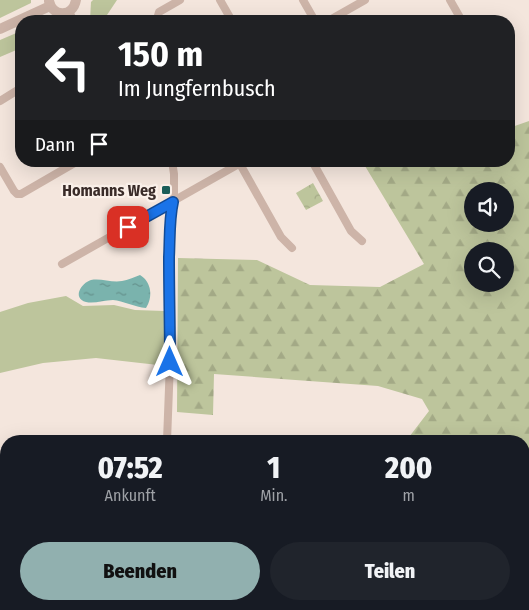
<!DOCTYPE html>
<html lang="de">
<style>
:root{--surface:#171b24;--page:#20242c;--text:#f1f3f6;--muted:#9ea1a6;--accent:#91b0af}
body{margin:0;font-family:"Fira Sans Condensed",sans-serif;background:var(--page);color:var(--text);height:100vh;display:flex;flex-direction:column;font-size:19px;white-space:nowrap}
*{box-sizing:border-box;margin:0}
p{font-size:16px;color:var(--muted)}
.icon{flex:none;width:28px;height:28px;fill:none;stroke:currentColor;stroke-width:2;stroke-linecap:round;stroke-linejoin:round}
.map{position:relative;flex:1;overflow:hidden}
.drawer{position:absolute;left:0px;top:435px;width:530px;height:175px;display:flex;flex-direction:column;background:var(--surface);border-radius:20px 20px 0 0;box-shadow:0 5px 20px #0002}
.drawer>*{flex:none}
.hud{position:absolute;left:15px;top:15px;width:500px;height:152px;border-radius:20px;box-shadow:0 5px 20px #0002;background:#202124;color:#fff;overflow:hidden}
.fabs{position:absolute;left:464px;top:182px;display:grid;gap:10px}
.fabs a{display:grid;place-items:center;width:50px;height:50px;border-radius:50%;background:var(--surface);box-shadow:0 5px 20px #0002;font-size:25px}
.pin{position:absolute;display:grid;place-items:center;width:42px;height:42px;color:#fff;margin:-21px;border-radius:10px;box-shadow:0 2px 8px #0006}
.me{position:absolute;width:55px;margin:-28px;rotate:0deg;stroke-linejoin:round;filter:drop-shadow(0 0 4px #0008)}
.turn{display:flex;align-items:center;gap:18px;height:105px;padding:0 20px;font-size:22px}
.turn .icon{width:65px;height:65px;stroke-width:2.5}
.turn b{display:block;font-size:35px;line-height:42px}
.then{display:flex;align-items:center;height:48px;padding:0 20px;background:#0003;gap:10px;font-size:19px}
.eta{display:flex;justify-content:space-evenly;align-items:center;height:85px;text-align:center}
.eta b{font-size:30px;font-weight:800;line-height:35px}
.cta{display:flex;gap:10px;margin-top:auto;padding:10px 20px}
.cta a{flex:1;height:58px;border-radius:30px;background:var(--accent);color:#111;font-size:20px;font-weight:800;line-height:58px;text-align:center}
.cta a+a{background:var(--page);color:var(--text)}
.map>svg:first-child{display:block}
.green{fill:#bdc59c}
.forest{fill:url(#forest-firs);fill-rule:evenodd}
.park{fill:url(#park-crowns)}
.water{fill:url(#water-ripples)}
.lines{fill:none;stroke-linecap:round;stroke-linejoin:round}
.minor{stroke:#cdb4a8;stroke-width:8}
.tertiary{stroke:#cdb4a8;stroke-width:10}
.route-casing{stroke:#114b97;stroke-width:12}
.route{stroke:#1a73e8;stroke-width:9}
.poi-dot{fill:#1b5e59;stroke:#fbf1ea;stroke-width:2}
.labels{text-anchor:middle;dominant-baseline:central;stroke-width:4.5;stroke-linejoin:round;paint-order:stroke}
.poi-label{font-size:16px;font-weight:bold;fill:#3a2c29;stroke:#fbf1ea;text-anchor:end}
</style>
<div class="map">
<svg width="529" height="610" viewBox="0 0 529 610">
<defs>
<pattern id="forest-firs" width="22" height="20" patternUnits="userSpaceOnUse" patternTransform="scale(1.25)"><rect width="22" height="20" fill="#bdc59c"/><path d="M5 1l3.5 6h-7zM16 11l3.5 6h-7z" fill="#a3a986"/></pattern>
<pattern id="park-crowns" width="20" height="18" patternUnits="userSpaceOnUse" patternTransform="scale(1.25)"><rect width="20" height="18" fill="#bdc59c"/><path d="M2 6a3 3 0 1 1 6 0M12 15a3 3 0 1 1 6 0" fill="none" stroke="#a3a986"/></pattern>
<pattern id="water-ripples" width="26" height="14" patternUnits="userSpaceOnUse" patternTransform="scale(1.25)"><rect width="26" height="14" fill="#7ab3ad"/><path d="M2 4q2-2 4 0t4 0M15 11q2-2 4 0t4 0" fill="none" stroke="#65928d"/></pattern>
</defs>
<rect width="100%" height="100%" fill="#f4e6dd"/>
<g class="green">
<polygon points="0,0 31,0 31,3 0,18"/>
<polygon points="93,0 117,0 107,15 109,21 90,21 91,2"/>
<polygon points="21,31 21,48 0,57 0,40"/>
<polygon points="66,296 83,306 114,305 135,310 164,311 164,343 158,365 96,358 43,363 0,373 0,312 28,303"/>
<polygon points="6,453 6,579 0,555 0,459 4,456 4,454"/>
</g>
<g class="forest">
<path d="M529,121v461l-5,6v-147h-118l23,-30 -7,-12 -44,-13 -164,-12 -1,41 -36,-3 1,-154 79,2 53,25 70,2 44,-23 -62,-103h147v-33zM472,191h33v33h-33zM472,251h33v33h-33z"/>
<polygon points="36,604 146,604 146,609 36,608"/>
<polygon points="278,604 511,604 506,610 274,610"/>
</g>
<polygon class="park" points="313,183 323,201 306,210 296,193"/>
<path class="water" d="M140,275c12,7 13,23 6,33 -11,-1 -23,-7 -33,-8 -9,0 -19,4 -27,2 -14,-4 -5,-19 5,-22 10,-2 21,3 31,1 6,-1 12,-4 18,-6z"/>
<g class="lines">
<g class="minor">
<polyline points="220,0 232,21"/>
<polyline points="303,0 315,21"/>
<polyline points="450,0 462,21"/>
<polyline points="69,12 74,21"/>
<polyline points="159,21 157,19 159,12 180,0"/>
<polyline points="328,21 365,0"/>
<polyline points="0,101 21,88"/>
<polyline points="312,161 351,231 362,241"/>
<polyline points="240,164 281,237 292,248"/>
<polyline points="0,167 14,191 17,194 21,194 78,161"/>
<polyline points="62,264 244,161"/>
<polyline points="167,441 170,362 169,298 170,216 174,196 174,174 172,161"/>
<polyline points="162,610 163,604"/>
</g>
<g class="tertiary">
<path d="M49,1c4,17 24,16 27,-1"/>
<polyline points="0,29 50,6"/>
</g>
</g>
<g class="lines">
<defs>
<path id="route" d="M128,227l45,-25c-4,18 -3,37 -4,55 0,35 1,70 1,105"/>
</defs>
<use href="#route" class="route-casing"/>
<use href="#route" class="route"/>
</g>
<rect class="poi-dot" x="161" y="185" width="10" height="10" rx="2.5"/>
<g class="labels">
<g class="poi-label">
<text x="156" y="190">Homanns Weg</text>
</g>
</g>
</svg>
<div class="fabs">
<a><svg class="icon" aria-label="sound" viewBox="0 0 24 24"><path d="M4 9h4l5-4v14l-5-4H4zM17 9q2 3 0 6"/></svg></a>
<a><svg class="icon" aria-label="search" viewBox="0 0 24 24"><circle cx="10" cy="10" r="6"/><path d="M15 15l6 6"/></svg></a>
</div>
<div class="pin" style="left:128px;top:227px;background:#d93025"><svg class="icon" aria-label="arrive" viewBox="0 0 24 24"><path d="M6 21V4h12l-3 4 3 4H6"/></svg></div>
<svg class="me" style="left:170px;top:362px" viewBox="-20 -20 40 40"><path d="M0-17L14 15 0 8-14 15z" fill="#1a73e8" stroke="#fff" stroke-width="4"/></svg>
<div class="hud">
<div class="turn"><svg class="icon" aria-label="left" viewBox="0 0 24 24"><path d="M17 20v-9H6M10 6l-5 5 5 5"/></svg><div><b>150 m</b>Im Jungfernbusch</div></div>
<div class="then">Dann<svg class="icon" aria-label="arrive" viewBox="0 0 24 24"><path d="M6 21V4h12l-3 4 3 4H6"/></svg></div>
</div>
<section class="drawer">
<div class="eta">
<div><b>07:52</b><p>Ankunft</p></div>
<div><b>1</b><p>Min.</p></div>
<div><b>200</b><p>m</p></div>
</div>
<div class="cta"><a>Beenden</a><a>Teilen</a></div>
</section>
</div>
